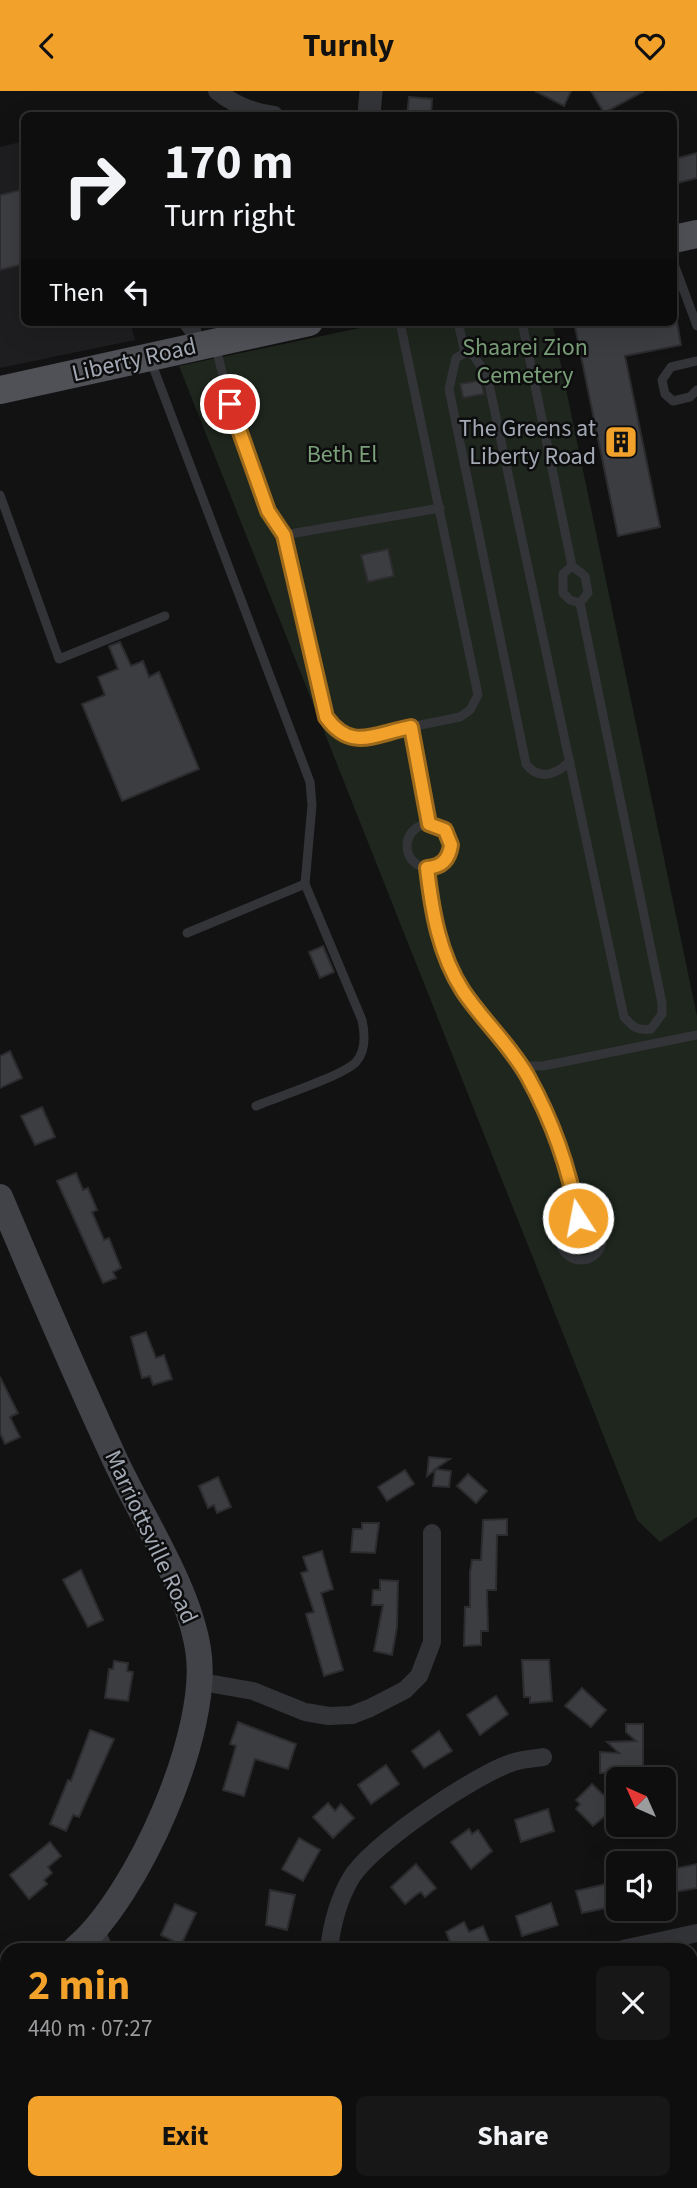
<!DOCTYPE html>
<meta charset="utf-8">
<style>
:root{--surface:#0e0e0e;--page:#171717;--text:#f1f3f6;--muted:#9b9c9e;--line:#2e2e2e;--accent:#f2a12a}
body{margin:0;font-family:"Source Sans 3",sans-serif;background:var(--page);color:var(--text);height:100vh;display:flex;flex-direction:column;font-size:26px;white-space:nowrap}
*{box-sizing:border-box;margin:0}
p{font-size:23px;color:var(--muted)}
.icon{flex:none;width:38px;height:38px;fill:none;stroke:currentColor;stroke-width:2;stroke-linecap:round;stroke-linejoin:round}
.map{position:relative;flex:1;overflow:hidden}
.sheet{position:absolute;left:0px;top:1852px;width:698px;height:247px;display:flex;flex-direction:column;background:var(--surface);border-radius:21px 21px 0 0;box-shadow:0 7px 28px #0002,0 0 0 2px var(--line)}
.sheet>*{flex:none}
.banner{position:absolute;left:21px;top:21px;width:656px;height:214px;border-radius:10px;box-shadow:0 7px 28px #0002,0 0 0 2px var(--line);background:#0e0e0e;color:var(--text);overflow:hidden}
.needle{width:46px;rotate:315deg}
.fabs{position:absolute;left:606px;top:1676px;display:grid;gap:14px}
.fabs a{display:grid;place-items:center;width:70px;height:70px;border-radius:10px;background:var(--surface);box-shadow:0 7px 28px #0002,0 0 0 2px var(--line);font-size:35px}
.pin{position:absolute;display:grid;place-items:center;width:60px;height:60px;color:#fff;margin:-30px;border:4px solid #fff;border-radius:50%;box-shadow:0 2px 7px #0007}
.me{position:absolute;width:77px;margin:-38px;rotate:349deg;stroke-linejoin:round;filter:drop-shadow(0 0 5px #0008)}
.turn{display:flex;align-items:center;gap:24px;height:147px;padding:0 28px;font-size:32px}
.turn .icon{width:91px;height:91px;stroke-width:2.5}
.turn b{display:block;font-size:49px;line-height:60px}
.then{display:flex;align-items:center;height:66px;padding:0 28px;background:#0003;gap:14px;font-size:26px}
.round{display:grid;place-items:center;flex:none;width:74px;height:74px;border-radius:10px;background:var(--page)}
.headline{display:flex;align-items:center;justify-content:space-between;height:119px;padding:0 28px}
h1{font-size:42px;font-weight:700;line-height:52px;color:var(--accent)}
.cta{display:flex;gap:14px;margin-top:auto;padding:14px 28px}
.cta a{flex:1;height:80px;border-radius:10px;background:var(--accent);color:#111;font-size:28px;font-weight:700;line-height:80px;text-align:center}
.cta a+a{background:var(--page);color:var(--text)}
header{display:flex;justify-content:space-between;align-items:center;height:91px;padding:0 28px;background:var(--accent);color:#111;font-size:32px;font-weight:700}
.map>svg:first-child{display:block}
.built{fill:#1e1e20}
.green{fill:#1e261e}
.building{fill:#3c3d40;stroke:#2c2c2f;stroke-width:2}
.lines{fill:none;stroke-linecap:round;stroke-linejoin:round}
.service{stroke:#333438;stroke-width:9}
.minor{stroke:#333438;stroke-width:18}
.tertiary{stroke:#333438;stroke-width:23}
.secondary{stroke:#414348;stroke-width:26}
.primary{stroke:#4f5157;stroke-width:28}
.route-casing{stroke:#9d691b;stroke-width:18}
.route{stroke:#f2a12a;stroke-width:12}
.labels{text-anchor:middle;dominant-baseline:central;stroke-width:5;stroke-linejoin:round;paint-order:stroke}
.park-label{font-size:24px;fill:#7a9f79;stroke:#0d0d0e}
.street-label{font-size:24px;fill:#a3a9b4;stroke:#0d0d0e}
.poi-label{font-size:24px;fill:#a3a9b4;stroke:#0d0d0e;text-anchor:end}
</style>
<header><svg class="icon" aria-label="back" viewBox="0 0 24 24"><path d="M15 5l-7 7 7 7"/></svg>Turnly<svg class="icon" aria-label="heart" viewBox="0 0 24 24"><path d="M12 20l-8-8c-3-5 5-10 8-4 3-6 11-1 8 4z"/></svg></header>
<div class="map">
<svg width="697" height="2097" viewBox="0 0 697 2097">
<rect width="100%" height="100%" fill="#121213"/>
<polygon class="built" points="24,50 24,231 130,231 135,249 0,277 0,56"/>
<polygon class="green" points="388,231 552,231 697,925 697,1426 660,1451 637,1429 179,275"/>
<g class="building">
<polygon points="535,0 571,0 564,15"/>
<polygon points="591,0 644,0 604,22"/>
<polygon points="409,6 432,8 431,24 407,24"/>
<polygon points="697,62 697,87 674,93 674,68"/>
<polygon points="24,98 24,173 0,179 0,104"/>
<polygon points="574,231 677,231 681,254 625,265 660,436 618,445"/>
<polygon points="481,289 484,303 463,307 460,293"/>
<polygon points="388,458 394,485 368,491 361,464"/>
<polygon points="120,551 131,575 143,570 149,586 159,581 199,678 122,710 82,613 105,604 98,586 118,578 109,555"/>
<polygon points="323,855 334,881 320,887 309,861"/>
<polygon points="10,960 22,987 0,997 0,965"/>
<polygon points="42,1016 55,1046 35,1054 21,1025"/>
<polygon points="76,1082 83,1099 88,1097 97,1119 92,1121 104,1149 109,1147 121,1177 113,1181 116,1187 103,1192 57,1090"/>
<polygon points="146,1241 156,1267 164,1264 172,1288 153,1294 150,1285 142,1287 131,1246"/>
<polygon points="0,1286 18,1322 10,1326 20,1346 5,1353 0,1342"/>
<polygon points="429,1366 450,1368 435,1378 451,1380 449,1396 433,1395 435,1379 427,1385"/>
<polygon points="405,1379 414,1393 387,1410 378,1396"/>
<polygon points="468,1383 487,1400 476,1412 457,1395"/>
<polygon points="218,1386 231,1416 217,1422 214,1414 208,1417 199,1395"/>
<polygon points="507,1428 507,1444 497,1444 496,1499 487,1499 488,1540 481,1540 481,1554 464,1555 465,1516 470,1516 470,1481 472,1469 481,1469 483,1429"/>
<polygon points="362,1432 379,1432 375,1462 351,1461 353,1438 362,1438"/>
<polygon points="322,1460 333,1498 321,1502 343,1579 324,1585 306,1523 314,1521 301,1482 308,1480 303,1466"/>
<polygon points="81,1479 103,1529 88,1536 63,1489"/>
<polygon points="380,1489 398,1490 397,1536 392,1564 374,1560 383,1514 372,1514 373,1499 380,1499"/>
<polygon points="522,1569 549,1569 552,1610 530,1612 530,1606 524,1606"/>
<polygon points="114,1570 128,1572 127,1580 133,1581 128,1610 105,1607 109,1578 113,1578"/>
<polygon points="582,1597 606,1619 591,1636 565,1615"/>
<polygon points="496,1605 508,1623 480,1644 467,1624"/>
<polygon points="238,1631 296,1653 288,1678 255,1668 244,1705 223,1699 236,1655 230,1653"/>
<polygon points="626,1633 643,1633 643,1682 600,1682 600,1661 619,1662 607,1651 636,1650 626,1641"/>
<polygon points="90,1639 114,1648 79,1726 73,1724 66,1740 50,1733 68,1689 71,1690"/>
<polygon points="439,1640 452,1660 424,1677 412,1660"/>
<polygon points="386,1674 399,1693 371,1713 358,1694"/>
<polygon points="592,1693 616,1716 593,1735 576,1718 580,1713 576,1709"/>
<polygon points="328,1712 335,1720 341,1713 354,1727 333,1747 313,1726"/>
<polygon points="548,1718 554,1740 521,1751 515,1729"/>
<polygon points="469,1738 472,1743 478,1739 492,1760 471,1778 451,1751"/>
<polygon points="299,1747 320,1759 303,1790 282,1778"/>
<polygon points="50,1751 61,1765 48,1776 52,1782 44,1789 47,1793 29,1808 10,1784"/>
<polygon points="416,1773 436,1797 425,1806 421,1801 417,1803 405,1813 391,1796"/>
<polygon points="697,1773 697,1797 663,1803 663,1780"/>
<polygon points="610,1792 616,1815 582,1822 576,1800"/>
<polygon points="270,1799 295,1804 287,1839 266,1834"/>
<polygon points="551,1812 558,1834 522,1845 516,1825"/>
<polygon points="175,1813 196,1822 181,1854 161,1844"/>
<polygon points="464,1831 469,1841 483,1835 492,1858 453,1858 446,1841"/>
</g>
<g class="lines">
<g class="service">
<polyline points="674,173 697,235"/>
<polyline points="182,231 195,250"/>
<polyline points="195,231 199,252"/>
<polyline points="458,231 465,262"/>
<polyline points="522,231 572,475 585,485 588,502 580,512"/>
<path d="M216,257c16,64 32,131 68,187l42,182 15,18 10,4 109,-22 10,-7 8,-15 -78,-373"/>
<path d="M150,268l160,423 2,23 -7,79 57,136c3,14 4,31 -6,42 -13,14 -79,35 -100,44"/>
<polyline points="697,270 671,276 662,289 665,303 673,310 690,306 697,299"/>
<polyline points="0,404 59,568 165,525"/>
<polyline points="284,444 440,417"/>
<polyline points="572,475 563,483 563,502 570,509 580,512"/>
<polyline points="411,636 429,733"/>
<path d="M570,670c-14,14 -31,20 -44,3l-77,-375 7,-31 9,-5 8,2 14,20 137,642c9,10 13,14 27,12l11,-15v-11l-82,-400"/>
<circle cx="429" cy="755" r="22"/>
<path d="M427,777c6,43 12,86 36,123 20,30 48,55 65,86 25,45 41,91 50,141"/>
<polyline points="187,842 305,793"/>
<polyline points="520,975 543,975 697,944"/>
<circle cx="581" cy="1148" r="21"/>
</g>
<g class="minor">
<path d="M217,0c17,14 35,21 57,24"/>
<polyline points="202,1591 253,1600 305,1621 329,1625 352,1624 370,1617 405,1599 419,1585 432,1551 432,1442"/>
<polyline points="96,1840 104,1858"/>
<path d="M329,1858c3,-25 9,-49 22,-71 21,-34 122,-102 160,-115 10,-4 22,-4 32,-6"/>
<polyline points="623,1858 697,1842"/>
<polyline points="691,2087 697,2085"/>
<polyline points="164,2097 172,2091"/>
<polyline points="647,2097 665,2091"/>
</g>
<polyline class="tertiary" points="369,24 371,0"/>
<g class="secondary">
<path d="M0,1106c38,90 76,179 117,267 27,57 71,123 81,185 14,80 -61,249 -123,300"/>
<polyline points="0,1913 7,1908"/>
</g>
<g class="primary">
<polyline points="674,148 697,143"/>
<polyline points="0,299 309,231"/>
</g>
</g>
<g class="lines">
<defs>
<path id="route" d="M230,313l38,107 16,24 42,182c25,35 48,17 85,10l18,97 16,6 6,15c-2,14 -9,22 -24,23 5,43 12,86 36,123 20,30 48,55 65,86 25,45 41,91 50,141"/>
</defs>
<use href="#route" class="route-casing"/>
<use href="#route" class="route"/>
</g>
<defs>
<symbol id="building-square" viewBox="-11 -11 22 22"><rect x="-9" y="-9" width="18" height="18" rx="4" fill="#f2a12a" stroke="#0d0d0e"/><path d="M-4-6H4V6H1V3H-1V6H-4ZM-2.5-4.3h1.7v1.8h-1.7ZM.8-4.3h1.7v1.8H.8ZM-2.5-1h1.7V.8h-1.7ZM.8-1h1.7V.8H.8Z" fill="#111"/></symbol>
</defs>
<g fill-rule="evenodd">
<use href="#building-square" x="602" y="332" width="38" height="38"/>
</g>
<g class="labels">
<g class="park-label">
<text x="525" y="256">Shaarei Zion<tspan x="525" dy="28">Cemetery</tspan></text>
<text x="342" y="363">Beth El</text>
</g>
<g class="street-label">
<text transform="translate(134 269) rotate(-13)">Liberty Road</text>
<text transform="translate(151 1446) rotate(65)">Marriottsville Road</text>
</g>
<g class="poi-label">
<text x="596" y="337">The Greens at<tspan x="596" dy="28">Liberty Road</tspan></text>
</g>
</g>
</svg>
<div class="fabs">
<a><svg class="needle" viewBox="-14 -14 28 28"><path d="M0-13l5 13h-10z" fill="#e53935"/><path d="M0 13l5-13h-10z" fill="#9b9c9e"/></svg></a>
<a><svg class="icon" aria-label="sound" viewBox="0 0 24 24"><path d="M4 9h4l5-4v14l-5-4H4zM17 9q2 3 0 6"/></svg></a>
</div>
<div class="pin" style="left:230px;top:313px;background:#d93025"><svg class="icon" aria-label="arrive" viewBox="0 0 24 24"><path d="M6 21V4h12l-3 4 3 4H6"/></svg></div>
<svg class="me" style="left:578px;top:1127px" viewBox="-20 -20 40 40"><circle r="17" fill="#f2a12a" stroke="#fff" stroke-width="3"/><path d="M0-11L8 9 0 5-8 9z" fill="#fff"/></svg>
<div class="banner">
<div class="turn"><svg class="icon" aria-label="right" viewBox="0 0 24 24"><path d="M7 20v-9h11M14 6l5 5-5 5"/></svg><div><b>170 m</b>Turn right</div></div>
<div class="then">Then<svg class="icon" aria-label="left" viewBox="0 0 24 24"><path d="M17 20v-9H6M10 6l-5 5 5 5"/></svg></div>
</div>
<section class="sheet">
<div class="headline"><div><h1>2 min</h1><p>440 m · 07:27</p></div><a class="round"><svg class="icon" aria-label="close" viewBox="0 0 24 24"><path d="M6 6l12 12M18 6L6 18"/></svg></a></div>
<div class="cta"><a>Exit</a><a>Share</a></div>
</section>
</div>
